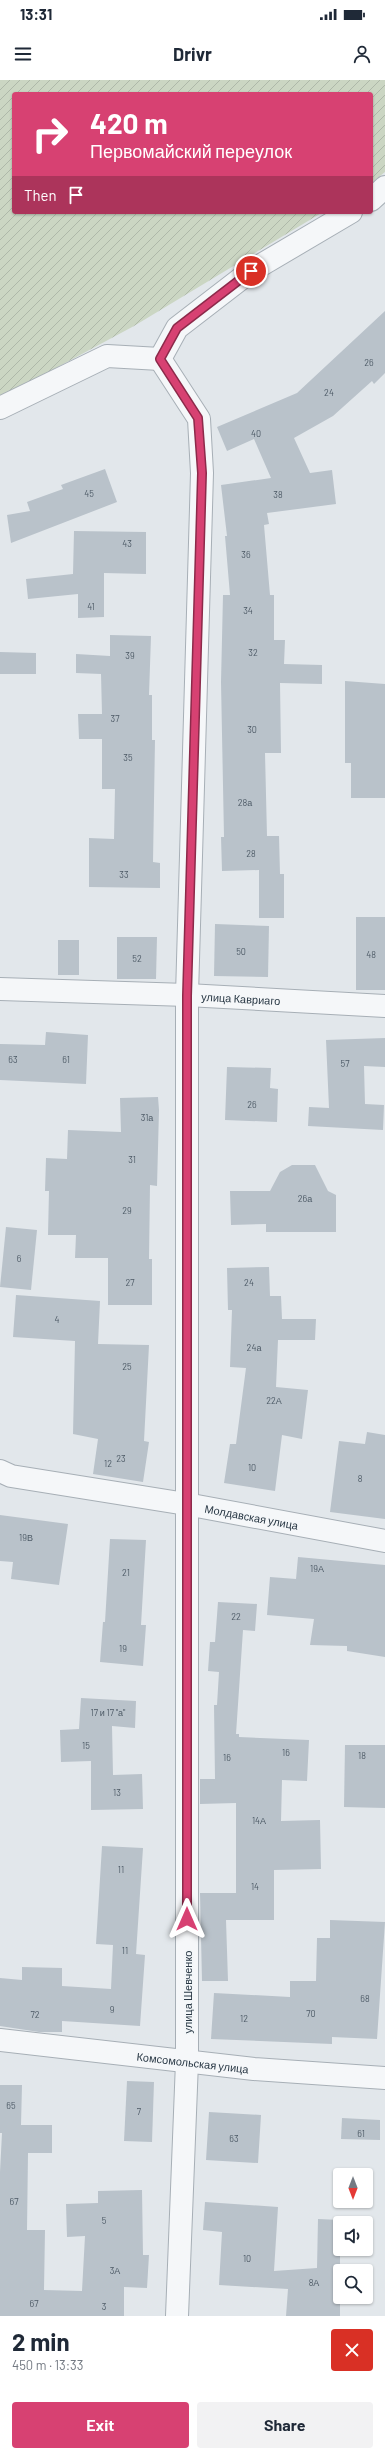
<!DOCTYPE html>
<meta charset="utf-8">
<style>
:root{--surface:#fff;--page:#f2f2f3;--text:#1f2937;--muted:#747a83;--accent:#d74172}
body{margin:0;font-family:Barlow,sans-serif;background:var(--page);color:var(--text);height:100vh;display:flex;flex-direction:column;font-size:15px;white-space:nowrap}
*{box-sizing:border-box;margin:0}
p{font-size:13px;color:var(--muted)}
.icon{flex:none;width:22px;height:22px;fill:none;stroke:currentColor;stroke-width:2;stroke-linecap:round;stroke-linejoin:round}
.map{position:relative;height:2236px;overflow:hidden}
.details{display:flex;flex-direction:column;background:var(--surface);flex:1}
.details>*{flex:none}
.top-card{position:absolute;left:12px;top:12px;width:361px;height:122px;border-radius:4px;box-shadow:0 1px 3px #0004;background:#d74172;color:#fff;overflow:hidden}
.needle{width:26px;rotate:180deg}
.tools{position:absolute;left:333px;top:2088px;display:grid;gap:8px}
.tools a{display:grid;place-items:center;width:40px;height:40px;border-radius:4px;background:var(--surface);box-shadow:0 1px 3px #0004;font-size:20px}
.pin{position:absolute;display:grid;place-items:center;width:34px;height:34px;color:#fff;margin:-17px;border:2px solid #fff;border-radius:50%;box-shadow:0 1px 4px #0007}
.me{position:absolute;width:44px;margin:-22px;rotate:0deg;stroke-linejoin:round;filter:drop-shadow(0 0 3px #0008)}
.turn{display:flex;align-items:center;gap:14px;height:84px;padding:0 12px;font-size:18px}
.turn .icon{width:52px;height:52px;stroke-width:2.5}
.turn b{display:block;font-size:28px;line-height:34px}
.then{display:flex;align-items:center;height:38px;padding:0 12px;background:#0003;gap:8px;font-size:15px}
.round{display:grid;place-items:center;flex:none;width:42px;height:42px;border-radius:4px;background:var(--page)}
.overview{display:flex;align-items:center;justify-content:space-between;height:68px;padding:0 12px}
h1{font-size:24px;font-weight:700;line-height:30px}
.primary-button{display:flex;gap:8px;margin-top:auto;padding:8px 12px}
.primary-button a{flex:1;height:46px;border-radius:4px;background:var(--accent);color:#fff;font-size:16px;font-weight:700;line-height:46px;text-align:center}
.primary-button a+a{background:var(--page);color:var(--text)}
.status{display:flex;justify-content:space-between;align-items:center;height:28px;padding:0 20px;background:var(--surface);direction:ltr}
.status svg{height:11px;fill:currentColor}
header{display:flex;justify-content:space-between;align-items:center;height:52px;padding:0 12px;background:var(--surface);font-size:18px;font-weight:700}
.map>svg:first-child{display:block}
.garden{fill:url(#garden-furrows)}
.building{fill:#b9c2ca}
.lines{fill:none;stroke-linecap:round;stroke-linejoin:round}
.minor-casing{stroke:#a7afb6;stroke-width:24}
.minor{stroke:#f5f7f9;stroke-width:22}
.route-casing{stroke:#8c2a4a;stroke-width:10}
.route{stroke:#d74172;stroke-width:7}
.labels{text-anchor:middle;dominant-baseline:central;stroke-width:3;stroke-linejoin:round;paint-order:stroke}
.number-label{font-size:9px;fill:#4d5a66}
.street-label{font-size:11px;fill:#293845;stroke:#f2f6f8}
</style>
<div class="status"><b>13:31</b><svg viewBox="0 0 49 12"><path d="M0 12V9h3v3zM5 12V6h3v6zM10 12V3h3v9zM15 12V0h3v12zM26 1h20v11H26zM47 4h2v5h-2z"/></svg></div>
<header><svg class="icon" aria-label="menu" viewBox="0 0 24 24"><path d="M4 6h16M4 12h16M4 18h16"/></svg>Drivr<svg class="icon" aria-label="person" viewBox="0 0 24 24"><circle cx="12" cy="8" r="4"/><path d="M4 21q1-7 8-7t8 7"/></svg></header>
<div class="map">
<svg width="385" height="2236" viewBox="0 0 385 2236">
<defs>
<pattern id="garden-furrows" width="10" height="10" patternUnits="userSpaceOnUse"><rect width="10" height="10" fill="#cbd6c3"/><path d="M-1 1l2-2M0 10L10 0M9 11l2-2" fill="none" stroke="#aeb8a9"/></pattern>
</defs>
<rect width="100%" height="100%" fill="#e2e7eb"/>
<polygon class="garden" points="0,0 385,0 385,92 371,103 371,14 14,14 14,132 323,132 134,246 0,318"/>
<g class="building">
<polygon points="385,231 385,293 374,304 372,301 333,336 294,358 310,393 332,390 336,424 267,433 269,444 264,445 270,515 274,515 274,560 285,560 284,584 322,585 322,604 280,603 281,673 265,673 267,756 279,756 280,794 284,794 284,838 259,838 259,790 222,791 221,757 224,757 221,602 223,515 230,515 225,456 227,456 221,405 271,398 254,359 227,371 217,347 297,313"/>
<polygon points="105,389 117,422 11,463 7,435 30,431 27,422 63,409 61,405"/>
<polygon points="74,451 146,452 146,494 104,493 104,537 78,538 78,514 28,519 26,499 73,494"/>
<polygon points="110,555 151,556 149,615 152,615 152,660 155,660 153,782 160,783 160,808 89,807 89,758 114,759 115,709 102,709 102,659 79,659 78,634 102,634 101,594 76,593 76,574 110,576"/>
<polygon points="0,572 36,573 36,594 0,594"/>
<polygon points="345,601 385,604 385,718 351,718 351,683 345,683"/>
<rect x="356" y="837" width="29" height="73"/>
<polygon points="215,844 269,846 268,897 214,896"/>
<polygon points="117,857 157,857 156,899 117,899"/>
<rect x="58" y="860" width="21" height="35"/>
<polygon points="46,952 88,955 86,1004 0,1000 0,964 45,965"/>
<polygon points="385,958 385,987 364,986 365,1024 384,1025 383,1050 308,1046 309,1027 329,1028 326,960"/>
<polygon points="227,987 271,988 270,1008 278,1009 277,1042 225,1040"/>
<polygon points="158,1017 159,1030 157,1106 150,1105 149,1179 152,1179 152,1225 108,1225 108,1178 75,1178 76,1155 48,1155 49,1111 45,1111 46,1078 67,1079 68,1050 121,1052 120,1018"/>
<polygon points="292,1085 315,1085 328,1111 336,1115 336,1152 266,1152 266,1144 231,1145 230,1111 270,1111 280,1092"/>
<polygon points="6,1147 37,1150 31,1210 0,1207"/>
<polygon points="269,1187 270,1216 281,1216 282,1239 316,1239 315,1260 278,1260 276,1307 308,1310 302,1359 282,1355 275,1411 224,1403 230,1364 236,1364 246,1288 230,1287 232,1230 228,1230 227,1188"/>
<polygon points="16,1215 100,1221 98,1264 149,1265 144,1361 149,1362 143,1402 93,1394 98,1359 73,1354 75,1261 13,1257"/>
<polygon points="367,1352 385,1355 385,1439 330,1432 339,1361 365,1364"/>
<polygon points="0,1435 68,1444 59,1505 11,1499 13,1482 0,1481"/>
<polygon points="110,1459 146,1460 141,1545 146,1545 143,1586 100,1582 103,1542 105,1542"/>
<polygon points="298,1477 385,1485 385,1577 347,1571 347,1566 310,1565 314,1539 267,1535 270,1497 296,1499"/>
<polygon points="218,1522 257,1524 255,1551 243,1550 236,1654 239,1654 239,1657 309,1660 307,1701 282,1700 281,1741 320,1740 321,1789 274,1790 274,1840 226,1840 228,1901 202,1901 200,1813 236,1813 236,1723 200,1724 200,1699 215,1699 214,1625 217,1625 219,1592 208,1591 210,1562 215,1562"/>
<polygon points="81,1618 136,1621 135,1648 112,1646 113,1695 142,1694 143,1729 91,1730 91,1681 61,1682 60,1650 79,1649"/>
<polygon points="345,1665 385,1665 385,1728 344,1727"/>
<polygon points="102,1766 143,1768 136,1874 145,1875 140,1946 62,1941 62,1952 39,1952 0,1946 0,1898 22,1900 22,1887 62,1888 62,1906 111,1909 113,1865 96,1864"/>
<polygon points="330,1840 385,1842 377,1959 332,1957 332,1964 211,1959 214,1913 290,1917 290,1901 316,1901 317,1858 330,1858"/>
<polygon points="127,2001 154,2002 152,2062 124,2061"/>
<polygon points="0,2005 22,2005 21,2045 52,2045 52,2073 28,2073 27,2150 45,2150 44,2210 82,2211 85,2156 67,2157 66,2124 98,2123 98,2111 142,2110 143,2175 149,2175 147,2208 124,2207 124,2236 0,2236 0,2092 2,2053 0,2053"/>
<polygon points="209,2032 261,2035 258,2083 206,2080"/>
<polygon points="342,2038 380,2040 380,2060 341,2059"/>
<polygon points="205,2122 278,2127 274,2191 317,2188 318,2139 340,2140 340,2236 286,2236 288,2209 219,2205 222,2152 203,2150"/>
</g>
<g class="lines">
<defs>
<g id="minor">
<polyline points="371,120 385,107"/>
<polyline points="160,279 199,339 202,393 187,915 187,1982 177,2236"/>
<polyline points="160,279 177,248 251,191 351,132"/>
<polyline points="0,328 107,276 160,279"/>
<path id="s1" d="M0,909l187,6 198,11"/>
<path id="s2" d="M0,1391l11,5 175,28 199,37"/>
<path id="s3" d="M0,1960l254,29 131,9"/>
</g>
</defs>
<use href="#minor" class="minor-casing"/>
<use href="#minor" class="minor"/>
</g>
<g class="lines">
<defs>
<polyline id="route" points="187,1839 187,916 202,393 198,338 160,279 177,248 251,191"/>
</defs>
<use href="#route" class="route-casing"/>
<use href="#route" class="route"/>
</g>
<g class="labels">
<g class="number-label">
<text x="369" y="282">26</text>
<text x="329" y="312">24</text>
<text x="256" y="353">40</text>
<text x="89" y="413">45</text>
<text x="278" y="414">38</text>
<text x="127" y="463">43</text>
<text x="246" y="474">36</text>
<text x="91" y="526">41</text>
<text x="248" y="530">34</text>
<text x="253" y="572">32</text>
<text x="130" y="575">39</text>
<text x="115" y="638">37</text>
<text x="252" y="649">30</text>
<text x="128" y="677">35</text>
<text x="245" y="722">28а</text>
<text x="251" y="773">28</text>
<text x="124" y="794">33</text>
<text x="241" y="871">50</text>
<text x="371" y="874">48</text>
<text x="137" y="878">52</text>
<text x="13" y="979">63</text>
<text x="66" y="979">61</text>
<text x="345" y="983">57</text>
<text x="252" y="1024">26</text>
<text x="147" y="1037">31а</text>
<text x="132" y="1079">31</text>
<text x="305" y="1118">26а</text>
<text x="127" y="1130">29</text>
<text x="19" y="1178">6</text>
<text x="130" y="1202">27</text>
<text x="249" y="1202">24</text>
<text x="57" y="1239">4</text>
<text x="254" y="1267">24а</text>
<text x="127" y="1286">25</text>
<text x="274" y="1320">22А</text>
<text x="121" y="1378">23</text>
<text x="108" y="1383">12</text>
<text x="252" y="1387">10</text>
<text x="360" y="1398">8</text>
<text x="26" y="1457">19В</text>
<text x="317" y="1488">19А</text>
<text x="126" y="1492">21</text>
<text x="236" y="1536">22</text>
<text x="123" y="1568">19</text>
<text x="108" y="1632">17 и 17 "а"</text>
<text x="86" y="1665">15</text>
<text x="286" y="1672">16</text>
<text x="362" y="1675">18</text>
<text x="227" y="1677">16</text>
<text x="117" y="1712">13</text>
<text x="259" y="1740">14А</text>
<text x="121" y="1789">11</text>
<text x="255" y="1806">14</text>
<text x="125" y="1870">11</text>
<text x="365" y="1918">68</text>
<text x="112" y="1929">9</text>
<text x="311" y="1933">70</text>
<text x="35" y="1934">72</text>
<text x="244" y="1938">12</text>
<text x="11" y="2025">65</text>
<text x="139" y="2031">7</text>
<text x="361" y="2053">61</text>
<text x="234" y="2058">63</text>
<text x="14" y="2121">67</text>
<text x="104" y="2140">5</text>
<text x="247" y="2178">10</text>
<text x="115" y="2190">3А</text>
<text x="314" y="2202">8А</text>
<text x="34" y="2223">67</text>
<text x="104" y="2226">3</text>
</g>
<g class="street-label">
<text stroke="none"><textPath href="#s1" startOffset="241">улица Кавриаго</textPath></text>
<text stroke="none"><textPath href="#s2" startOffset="256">Молдавская улица</textPath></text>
<text transform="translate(187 1912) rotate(-90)">улица Шевченко</text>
<text stroke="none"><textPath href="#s3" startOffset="194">Комсомольская улица</textPath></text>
</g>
</g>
</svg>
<div class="tools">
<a><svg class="needle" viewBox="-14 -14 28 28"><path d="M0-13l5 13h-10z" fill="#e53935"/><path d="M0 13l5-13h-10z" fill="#747a83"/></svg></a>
<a><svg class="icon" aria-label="sound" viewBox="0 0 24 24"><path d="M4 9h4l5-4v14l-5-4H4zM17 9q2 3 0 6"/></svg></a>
<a><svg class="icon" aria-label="search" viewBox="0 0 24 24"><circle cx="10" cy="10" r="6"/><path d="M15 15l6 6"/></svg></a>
</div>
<div class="pin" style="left:251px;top:191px;background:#d93025"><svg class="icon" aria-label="arrive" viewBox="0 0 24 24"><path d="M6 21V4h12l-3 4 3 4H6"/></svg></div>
<svg class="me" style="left:187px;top:1839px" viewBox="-20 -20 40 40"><path d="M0-17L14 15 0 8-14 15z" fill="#d74172" stroke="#fff" stroke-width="4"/></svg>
<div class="top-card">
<div class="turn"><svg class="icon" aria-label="right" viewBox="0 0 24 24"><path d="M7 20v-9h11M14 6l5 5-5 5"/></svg><div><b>420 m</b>Первомайский переулок</div></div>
<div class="then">Then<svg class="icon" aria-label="arrive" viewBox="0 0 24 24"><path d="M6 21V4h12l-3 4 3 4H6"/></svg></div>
</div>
</div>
<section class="details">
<div class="overview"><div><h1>2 min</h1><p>450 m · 13:33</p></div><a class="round" style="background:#d93025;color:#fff"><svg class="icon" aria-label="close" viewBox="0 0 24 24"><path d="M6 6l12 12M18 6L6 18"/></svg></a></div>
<div class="primary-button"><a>Exit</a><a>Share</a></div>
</section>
